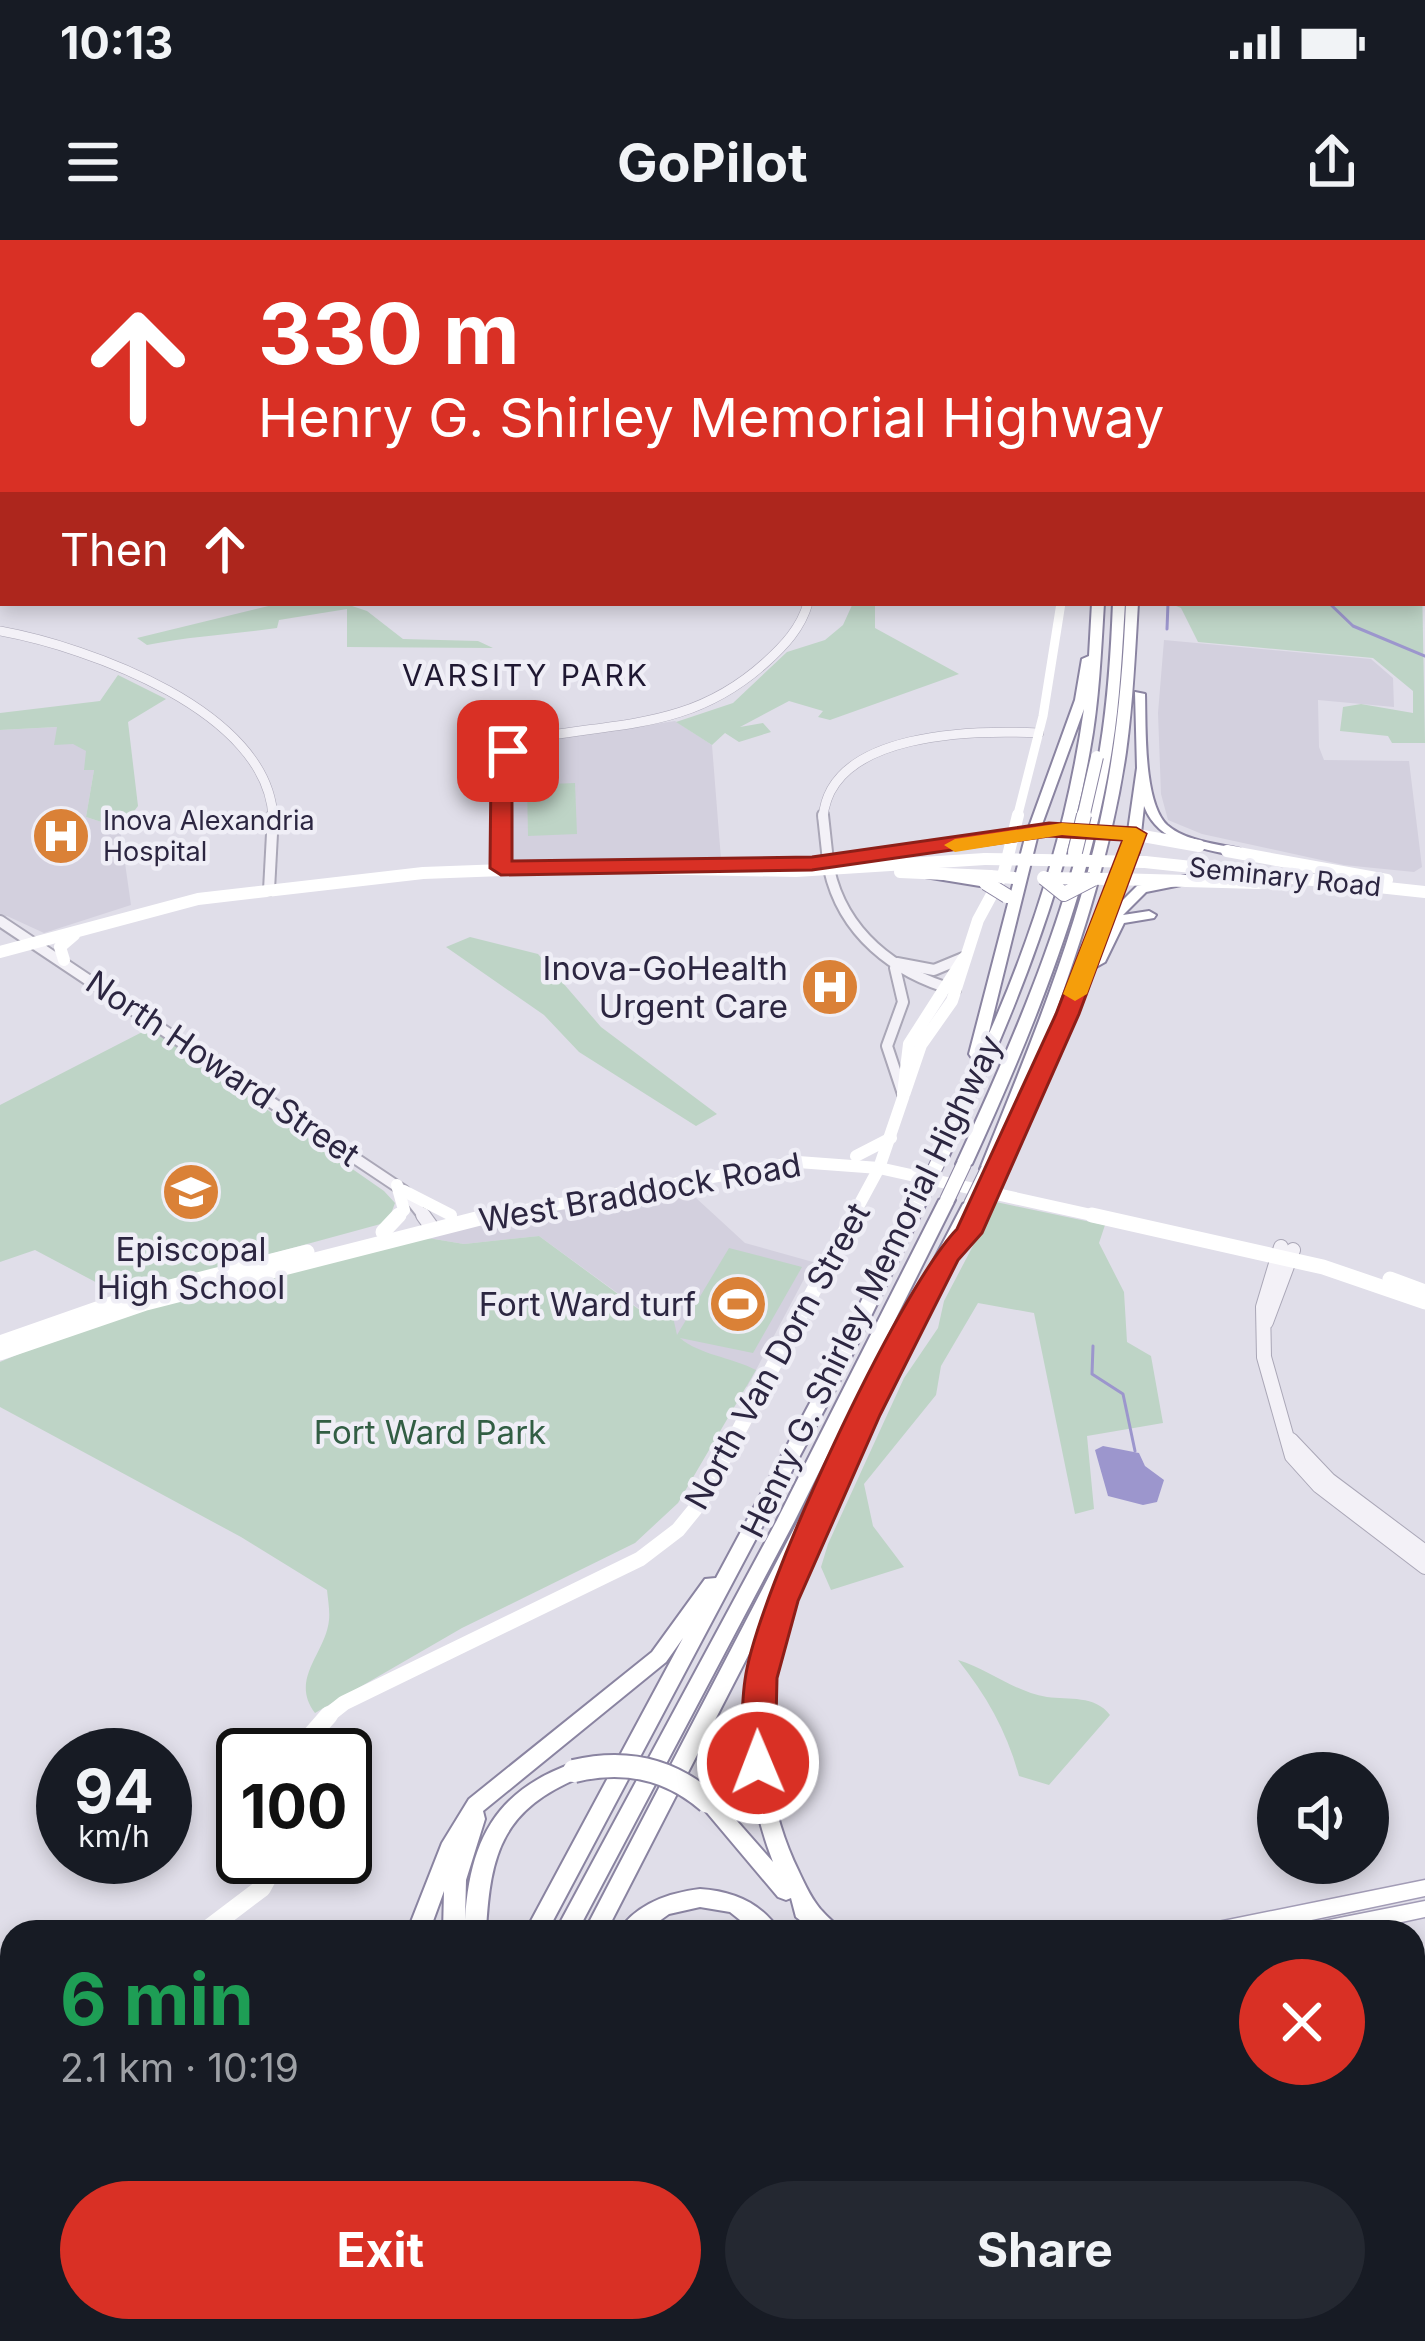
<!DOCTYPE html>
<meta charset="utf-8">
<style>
:root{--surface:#171b24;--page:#242831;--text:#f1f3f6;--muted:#9ea1a6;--accent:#d93025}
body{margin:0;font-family:Inter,sans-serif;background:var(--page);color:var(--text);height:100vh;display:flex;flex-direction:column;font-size:45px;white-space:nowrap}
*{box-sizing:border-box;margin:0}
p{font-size:39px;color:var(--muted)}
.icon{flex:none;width:66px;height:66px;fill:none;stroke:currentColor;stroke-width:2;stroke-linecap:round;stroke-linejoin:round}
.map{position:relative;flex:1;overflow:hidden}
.panel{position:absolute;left:0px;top:1680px;width:1425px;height:423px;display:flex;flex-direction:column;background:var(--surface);border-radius:36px 36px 0 0;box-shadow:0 6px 18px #0003}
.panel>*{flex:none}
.banner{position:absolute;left:0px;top:0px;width:1425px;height:366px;box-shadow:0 6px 18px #0003;background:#d93025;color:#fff;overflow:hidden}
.controls{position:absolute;left:1257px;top:1512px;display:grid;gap:24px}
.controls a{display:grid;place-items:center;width:132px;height:132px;border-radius:50%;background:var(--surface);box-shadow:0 6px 18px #0003;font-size:60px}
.speed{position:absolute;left:36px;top:1488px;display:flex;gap:24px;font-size:60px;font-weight:700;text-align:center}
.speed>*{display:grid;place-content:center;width:156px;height:156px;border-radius:50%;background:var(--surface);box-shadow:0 6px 18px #0003;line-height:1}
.speed small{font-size:30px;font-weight:400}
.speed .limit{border:6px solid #111;border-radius:18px;background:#fff;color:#111}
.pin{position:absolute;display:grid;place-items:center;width:102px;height:102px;color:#fff;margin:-51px;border-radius:24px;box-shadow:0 6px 18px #0006}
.me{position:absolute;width:132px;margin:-66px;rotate:359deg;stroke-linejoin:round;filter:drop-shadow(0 0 9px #0008)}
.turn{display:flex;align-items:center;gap:42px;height:252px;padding:0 60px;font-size:54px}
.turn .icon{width:156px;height:156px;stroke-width:2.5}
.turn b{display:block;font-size:84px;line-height:102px}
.then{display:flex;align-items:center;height:114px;padding:0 60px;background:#0003;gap:24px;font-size:45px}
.round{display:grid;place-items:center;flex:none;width:126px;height:126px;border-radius:63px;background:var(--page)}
.head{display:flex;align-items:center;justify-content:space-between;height:204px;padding:0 60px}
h1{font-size:72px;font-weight:700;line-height:90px;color:#1e9e55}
.cta{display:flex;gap:24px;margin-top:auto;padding:24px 60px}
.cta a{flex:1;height:138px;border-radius:72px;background:var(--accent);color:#fff;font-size:48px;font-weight:700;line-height:138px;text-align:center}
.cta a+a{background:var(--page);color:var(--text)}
.status{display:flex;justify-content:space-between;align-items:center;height:84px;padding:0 60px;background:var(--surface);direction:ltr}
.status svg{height:33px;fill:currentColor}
header{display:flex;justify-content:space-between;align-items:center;height:156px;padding:0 60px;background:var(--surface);font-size:54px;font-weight:700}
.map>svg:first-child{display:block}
.built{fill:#d3d0de}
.green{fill:#bed4c6}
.water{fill:#9c96cd}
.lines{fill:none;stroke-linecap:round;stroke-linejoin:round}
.stream{stroke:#9c96cd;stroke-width:3}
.tertiary-far3-casing{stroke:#aaa7b7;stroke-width:8}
.tertiary-far2-casing{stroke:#aaa7b7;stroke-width:10}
.tertiary-far1-casing{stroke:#aaa7b7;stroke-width:14}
.tertiary-casing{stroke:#aaa7b7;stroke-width:16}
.primary-casing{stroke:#a29cb6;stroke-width:3}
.motorway-casing{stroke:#8a84a1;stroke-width:4}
.tertiary-far3{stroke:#f3f1f7;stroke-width:6}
.tertiary-far2{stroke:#f3f1f7;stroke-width:9}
.tertiary-far1{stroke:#f3f1f7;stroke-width:10}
.tertiary{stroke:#f3f1f7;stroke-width:14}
.secondary-far4{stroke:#fff;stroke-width:8}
.secondary-far3{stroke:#fff;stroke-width:9}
.secondary-far2{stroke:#fff;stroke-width:12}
.secondary-far1{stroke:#fff;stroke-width:15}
.secondary{stroke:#fff;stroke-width:18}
.primary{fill:#fff;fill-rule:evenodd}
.motorway{fill:#fff;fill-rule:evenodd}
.motorway-bridge-far2-casing{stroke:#8a84a1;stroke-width:14;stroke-linecap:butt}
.motorway-bridge-far1-casing{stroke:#8a84a1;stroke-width:16;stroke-linecap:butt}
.motorway-bridge-casing{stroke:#8a84a1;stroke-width:26;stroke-linecap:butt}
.secondary-bridge{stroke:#fff;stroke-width:12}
.motorway-bridge-far2{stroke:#fff;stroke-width:12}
.motorway-bridge-far1{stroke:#fff;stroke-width:14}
.motorway-bridge{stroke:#fff;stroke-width:22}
.route{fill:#d93025;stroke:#8d1f18;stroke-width:3}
.slow{fill:#f59e0b}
.labels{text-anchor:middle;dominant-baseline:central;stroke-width:9;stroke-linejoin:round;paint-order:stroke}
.far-poi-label{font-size:27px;fill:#2c2641;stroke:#efeef6;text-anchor:start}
.far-street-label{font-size:27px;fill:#2c2641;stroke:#efeef6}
.far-neighbourhood-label{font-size:30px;letter-spacing:3px;fill:#1f1832;stroke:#efeef6}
.poi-label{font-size:33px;fill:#2c2641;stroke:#efeef6;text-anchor:end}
.street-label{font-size:33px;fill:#2c2641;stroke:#efeef6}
.park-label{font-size:33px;fill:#325e44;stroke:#efeef6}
</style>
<div class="status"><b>10:13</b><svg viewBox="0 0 49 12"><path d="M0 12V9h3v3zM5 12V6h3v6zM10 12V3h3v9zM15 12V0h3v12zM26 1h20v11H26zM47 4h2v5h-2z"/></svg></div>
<header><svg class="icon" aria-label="menu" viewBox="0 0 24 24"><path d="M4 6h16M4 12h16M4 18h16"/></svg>GoPilot<svg class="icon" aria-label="share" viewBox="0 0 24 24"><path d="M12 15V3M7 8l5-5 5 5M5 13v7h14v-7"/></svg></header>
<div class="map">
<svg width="1425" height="2101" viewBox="0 0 1425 2101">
<rect width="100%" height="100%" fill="#e0dee9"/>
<g class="built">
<polygon points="1164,400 1371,419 1393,438 1394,467 1318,460 1319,507 1324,520 1409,521 1422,627 1414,632 1344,625 1202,594 1168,580 1161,554 1158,473"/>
<polygon points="675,481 712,505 721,619 510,621 517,514 546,500"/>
<polygon points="58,487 86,511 94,530 86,577 120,588 131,665 44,693 7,676 0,680 0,490"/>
<polygon points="683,946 745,1003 813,1022 747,1147 539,996 464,1004 428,998 507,977"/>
</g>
<g class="green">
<polygon points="1422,342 1425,503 1392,503 1388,496 1340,491 1343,467 1361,464 1413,473 1413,451 1373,418 1198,402 1181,368 1169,363 1422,363"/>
<path d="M281,363h62l24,8 36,28 75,2 15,7 -146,-1v-38l-68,11 -2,8c-43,6 -86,8 -130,17l-10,-7z"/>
<polygon points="853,363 875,363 875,388 959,434 830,480 818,477 823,471 789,461 740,487 763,483 771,492 739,502 725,493 712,505 676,482 733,463 787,412 825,400 843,385"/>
<polygon points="118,435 166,459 128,482 138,566 132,574 135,584 120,588 86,577 94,530 84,530 86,511 73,504 54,505 57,487 0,490 0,473 100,461"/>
<polygon points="575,543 577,594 528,596 527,545"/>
<polygon points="470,697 538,714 601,787 717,874 696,886 579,812 544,775 446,707"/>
<polygon points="150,788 384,951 395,963 388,982 120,1055 35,1010 0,1022 0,865"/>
<polygon points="996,962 1105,985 1099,1003 1124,1052 1127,1102 1151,1116 1163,1183 1087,1196 1094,1269 1075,1274 1034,1073 978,1063 941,1126 936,1155 864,1244 873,1286 904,1327 831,1350 821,1327 828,1304 904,1138 938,1088 944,1061"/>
<path d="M539,996l113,83 21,-2 4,18 52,-87 73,19 -49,86 -73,-15c20,17 51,19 76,32l-78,133 -43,40 -173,85 -147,85c-26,-34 11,-60 14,-93 1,-9 -1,-20 -2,-30l-86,-53 -241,-130v-45c136,-59 284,-88 428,-124l36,6z"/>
<path d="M958,1420c32,10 55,31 89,37 22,3 48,-2 63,18l-61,70 -30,-9c-12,-44 -32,-80 -61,-116z"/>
</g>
<polygon class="water" points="1103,1206 1139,1213 1145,1226 1164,1240 1157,1262 1143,1265 1108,1256 1095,1210"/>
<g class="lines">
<g class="stream">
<polyline points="1329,363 1353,386 1425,416"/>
<polyline points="1167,389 1168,363"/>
<polyline points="1093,1106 1092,1134 1123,1154 1135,1211"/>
</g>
<defs>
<polyline id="tertiary-far3" points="93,2 102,3"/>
<g id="tertiary-far2">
<path d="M0,391c88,16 269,80 273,187"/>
<path d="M510,503c97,-23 175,-8 255,-80 19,-17 36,-35 43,-60"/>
<polyline points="501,578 501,528 510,503"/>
<path d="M823,578c7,-87 152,-88 216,-85"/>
</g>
<g id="tertiary-far1">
<polyline points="501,575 501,628"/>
<polyline points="823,575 828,621"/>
<path d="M829,629c14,64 65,104 126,121"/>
<polyline points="269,650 273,575"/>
<polyline points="0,681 404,951 425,978"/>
<polyline points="897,723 934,730 963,718"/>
<polyline points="895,728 903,762 887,806 903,854"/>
</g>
<g id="tertiary">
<polyline points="423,975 433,989"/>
<polyline points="1281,1007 1263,1067 1264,1117 1292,1216 1319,1246 1425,1327"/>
<polyline points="1266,1082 1293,1010"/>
<polyline points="1291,1200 1329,1240 1425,1312"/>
</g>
<g id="primary">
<polygon points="347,0 360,0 353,3 340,3"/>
<rect x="0" y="91" width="3" height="5"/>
<polygon points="1425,1640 1425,1656 1254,1692 1203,1692 1206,1686 1213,1683"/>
<polygon points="1425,1661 1425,1677 1355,1692 1304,1692 1307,1686 1314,1683"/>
<polygon points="12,1910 12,1930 0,1931 0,1911"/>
</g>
<g id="motorway">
<polygon points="999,0 1007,0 1009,3 1001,3"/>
<polygon points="1021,0 1029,0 1031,3 1023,3"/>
<path d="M1092,363h12c-3,49 -5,98 -14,147 -25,143 -82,277 -142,408l-8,5 -5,-2 -3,-3 46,-100 -7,-1 -2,-3 56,-216 50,-138 7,-41 7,-3zM1084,469c-16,113 -50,223 -96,327l49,-198z"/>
<path d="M1113,363h12c-3,49 -5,97 -13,146 -23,145 -79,282 -140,415l-8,5 -5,-2 -3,-3c62,-133 120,-269 144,-415 8,-48 11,-97 13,-146z"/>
<path d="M1126,363h12c-3,50 -5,99 -12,149 -14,96 -44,188 -77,279l76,-179 12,-84 -2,-76 10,2c1,32 -2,108 22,131 18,16 50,19 73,24l2,3 -7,4c-35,-9 -76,-11 -91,-50l-5,46 -24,56 22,-22 49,-10 7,4 -2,3 -45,9 -23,23 26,-4 7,4 -2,3 -30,5 -19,39 -16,9 -66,159 -3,3h-10l-14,36 -8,5 -8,-5c46,-113 94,-228 120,-347 16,-73 23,-145 26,-219z"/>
<polygon points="930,630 986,639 993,643 986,647 925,637 923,634"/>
<path d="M923,948l8,5 -94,193 -290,546h-22l158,-294 -17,24 -183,149 2,8 -19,61 -1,40c5,-80 31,-130 109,-157l7,2 3,6 -3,6c-78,32 -91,75 -95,155h-43l1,-41 -15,41h-22l35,-89 27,-44 183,-147 53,-73 11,-1 103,-192 96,-193z"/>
<polygon points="947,955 955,960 794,1282 577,1692 555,1692 776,1282 939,960"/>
<path d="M971,959l8,5 -182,354 9,2 2,5c-42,103 -60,203 -9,307 6,13 14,30 24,40 7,8 13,11 19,20h-27l-19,-15 -5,-19 -5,2 -8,-3 -80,-95 3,-6 7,-3 7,3 58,66c-34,-89 -30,-161 -2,-251l-165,321h-22l379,-728z"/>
<path d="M700,1649c33,2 62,14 80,43h-25l-25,-20 -30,-5 -31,7 -25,18h-26c18,-28 50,-39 82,-43z"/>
<polygon points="1192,1683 1204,1685 1207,1692 1181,1692 1184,1685"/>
<polygon points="0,1935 12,1937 12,1959 0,1957"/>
<polygon points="141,2091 165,2091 166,2101 142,2101"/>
<polygon points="167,2091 194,2091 198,2101 171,2101"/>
<polygon points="301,2091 327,2091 323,2101 297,2101"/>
<polygon points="341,2091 367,2091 363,2101 337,2101"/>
<polygon points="369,2091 394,2091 390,2101 365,2101"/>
<polygon points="457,2091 504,2091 504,2101 480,2101 480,2095 477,2101 453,2101"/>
<polygon points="510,2091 534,2091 530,2101 506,2101"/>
</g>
</defs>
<use href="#tertiary-far3" class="tertiary-far3-casing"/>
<use href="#tertiary-far2" class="tertiary-far2-casing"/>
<use href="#tertiary-far1" class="tertiary-far1-casing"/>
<use href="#tertiary" class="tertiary-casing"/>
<use href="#primary" class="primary-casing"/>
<use href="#motorway" class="motorway-casing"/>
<use href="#tertiary-far3" class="tertiary-far3"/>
<use href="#tertiary-far2" class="tertiary-far2"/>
<use href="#tertiary-far1" class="tertiary-far1"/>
<use href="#tertiary" class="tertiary"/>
<g class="secondary-far4">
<polyline points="327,0 333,3"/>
<polyline points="877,0 888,3"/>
<polyline points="1349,0 1355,3"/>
<polyline points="1422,104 1425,117"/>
<polyline points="1422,139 1425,151"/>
</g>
<polyline class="secondary-far3" points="1017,578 1043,476 1061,363"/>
<g class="secondary-far2">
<polyline points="1126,593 1199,606"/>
<polyline points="1227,611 1387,640"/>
<polyline points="860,618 1003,596"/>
<polyline points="1145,622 1425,652"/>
<polyline points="900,632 990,636"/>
<polyline points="1113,639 1259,643"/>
<polyline points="0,712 198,659 423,633 585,627 796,631 985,619"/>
<polyline points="64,720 60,707 74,695"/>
<polyline points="903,854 909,804 964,718"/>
<polyline points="856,916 891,898"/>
<polyline points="404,951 451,975"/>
<polyline points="396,978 404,970 397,945"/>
<polyline points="480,978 798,922 879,928 1105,978"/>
<polyline points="852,978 879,928 921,805 952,761 978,680 1004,632 1018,575"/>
</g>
<g class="secondary-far1">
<polyline points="1092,975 1323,1027 1425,1062"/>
<polyline points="383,992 399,975"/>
<polyline points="1390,1039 1425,1052"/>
<polyline points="0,1103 131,1057 307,1012"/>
<polyline points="0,1113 146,1063 492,975"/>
<polyline points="325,1478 344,1463 640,1319 678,1290 700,1263 854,975"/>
</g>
<g class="secondary">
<polyline points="294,1515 329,1475"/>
<polyline points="204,1692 262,1648 279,1617"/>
<polyline points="0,1796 12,1794"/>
</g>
<use href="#primary" class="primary"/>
<use href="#motorway" class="motorway"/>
<defs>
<polyline id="motorway-bridge-far2" points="1083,578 1097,517"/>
<g id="motorway-bridge-far1">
<polyline points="1075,612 1084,575"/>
<polyline points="1044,638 1064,654 1093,639"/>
<polyline points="986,643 1007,656"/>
<polyline points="923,953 940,918"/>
<polyline points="947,960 964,924"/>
<polyline points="971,964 988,929"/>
</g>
<path id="motorway-bridge" d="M574,1531c50,-12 95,-3 134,31"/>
</defs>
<use href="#motorway-bridge-far2" class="motorway-bridge-far2-casing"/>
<use href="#motorway-bridge-far1" class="motorway-bridge-far1-casing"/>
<use href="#motorway-bridge" class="motorway-bridge-casing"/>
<g class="secondary-bridge">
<polyline points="1049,590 1126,593"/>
<polyline points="1003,596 1026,593"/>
<polyline points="985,619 1145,622"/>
<polyline points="990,636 1014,638"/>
<polyline points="1044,638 1109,639"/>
</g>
<use href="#motorway-bridge-far2" class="motorway-bridge-far2"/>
<use href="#motorway-bridge-far1" class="motorway-bridge-far1"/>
<use href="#motorway-bridge" class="motorway-bridge"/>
</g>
<path class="route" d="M501,507l17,4 -6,17v93l300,-4 237,-34 87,5 10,6 -67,180 -97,219 -24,27 -78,155 -82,186 -21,77 -2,85 -5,10h-24l-5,-10c1,-27 0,-56 4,-83 11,-85 154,-391 212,-451l99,-215 67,-174 -74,-4 -237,34 -311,5 -11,-7 1,-100z"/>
<polygon class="slow" points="1062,583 1136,588 1146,594 1087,754 1075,761 1063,754 1123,600 1062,595 955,612 944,605 955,599"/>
<defs>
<symbol id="hospital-disc" viewBox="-11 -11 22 22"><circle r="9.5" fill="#da8137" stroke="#efeef6"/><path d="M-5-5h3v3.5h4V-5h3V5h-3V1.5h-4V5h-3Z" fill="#fff"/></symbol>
<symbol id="school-disc" viewBox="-11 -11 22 22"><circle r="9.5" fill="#da8137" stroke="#efeef6"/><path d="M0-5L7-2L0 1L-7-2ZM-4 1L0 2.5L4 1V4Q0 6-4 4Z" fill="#fff"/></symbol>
<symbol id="stadium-disc" viewBox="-11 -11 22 22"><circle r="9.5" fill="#da8137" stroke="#efeef6"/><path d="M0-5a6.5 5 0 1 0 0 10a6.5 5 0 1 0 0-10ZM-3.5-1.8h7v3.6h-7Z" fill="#fff"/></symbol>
</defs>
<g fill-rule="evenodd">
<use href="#hospital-disc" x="28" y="563" width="66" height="66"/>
<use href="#hospital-disc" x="797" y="714" width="66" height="66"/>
<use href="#school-disc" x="158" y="919" width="66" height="66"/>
<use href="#stadium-disc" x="705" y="1031" width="66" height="66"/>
</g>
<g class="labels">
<g class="far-poi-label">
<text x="103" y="580">Inova Alexandria<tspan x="103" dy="31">Hospital</tspan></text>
</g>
<g class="far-street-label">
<text transform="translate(1285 637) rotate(6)">Seminary Road</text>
</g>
<g class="far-neighbourhood-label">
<text x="526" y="435">VARSITY PARK</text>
</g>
<g class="poi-label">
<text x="788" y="728">Inova-GoHealth<tspan x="788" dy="38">Urgent Care</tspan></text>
<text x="191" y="1009" text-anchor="middle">Episcopal<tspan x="191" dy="38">High School</tspan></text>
<text x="696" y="1064">Fort Ward turf</text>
</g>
<g class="street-label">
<text transform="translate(223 828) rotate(34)">North Howard Street</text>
<text transform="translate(640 952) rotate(-10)">West Braddock Road</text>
<text transform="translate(871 1046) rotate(-64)">Henry G. Shirley Memorial Highway</text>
<text transform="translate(777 1116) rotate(-61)">North Van Dorn Street</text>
</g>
<g class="park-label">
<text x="430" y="1192">Fort Ward Park</text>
</g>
</g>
</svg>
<div class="controls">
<a><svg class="icon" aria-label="sound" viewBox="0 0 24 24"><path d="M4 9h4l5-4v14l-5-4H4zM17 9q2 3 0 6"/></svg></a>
</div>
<div class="speed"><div>94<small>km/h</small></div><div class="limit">100</div></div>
<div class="pin" style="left:508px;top:511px;background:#d93025"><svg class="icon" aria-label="arrive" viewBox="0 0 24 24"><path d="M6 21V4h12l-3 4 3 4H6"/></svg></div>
<svg class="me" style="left:758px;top:1523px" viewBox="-20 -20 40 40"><circle r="17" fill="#d93025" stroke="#fff" stroke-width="3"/><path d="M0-11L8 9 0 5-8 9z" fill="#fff"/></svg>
<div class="banner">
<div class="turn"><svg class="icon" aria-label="ahead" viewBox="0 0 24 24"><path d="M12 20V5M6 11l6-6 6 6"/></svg><div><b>330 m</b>Henry G. Shirley Memorial Highway</div></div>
<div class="then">Then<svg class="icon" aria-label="ahead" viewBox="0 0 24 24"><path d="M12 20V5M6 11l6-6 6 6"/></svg></div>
</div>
<section class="panel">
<div class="head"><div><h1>6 min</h1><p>2.1 km · 10:19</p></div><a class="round" style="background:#d93025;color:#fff"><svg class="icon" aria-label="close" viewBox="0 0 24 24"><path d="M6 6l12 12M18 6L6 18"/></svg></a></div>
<div class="cta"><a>Exit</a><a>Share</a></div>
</section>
</div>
